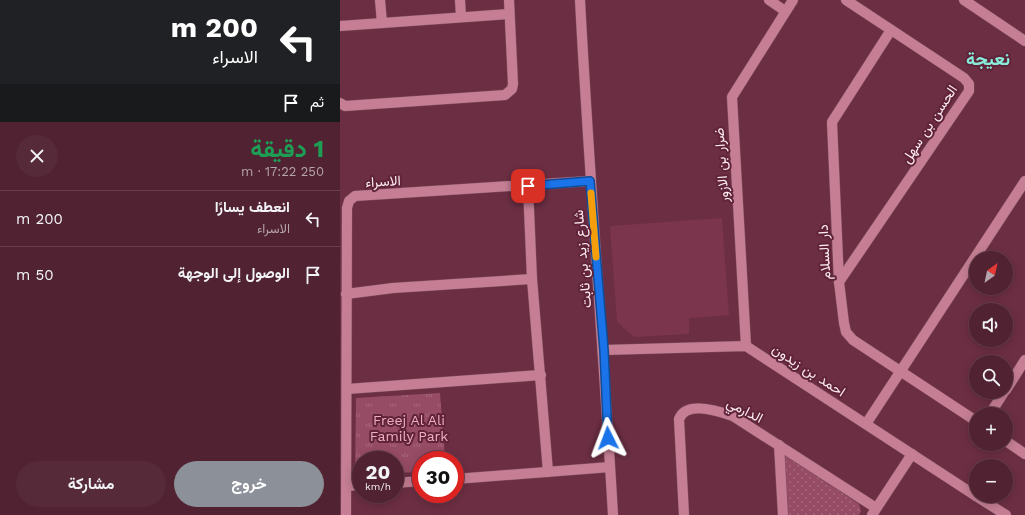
<!DOCTYPE html>
<html lang="ar">
<meta charset="utf-8">
<style>
:root{--surface:#512232;--page:#572a3a;--text:#f1f3f6;--muted:#b4a4ac;--line:#673f4d;--accent:#8c9099}
body{margin:0;font-family:"Work Sans",Vazirmatn,sans-serif;background:var(--page);color:var(--text);direction:rtl;height:100vh;display:flex;flex-direction:column;font-size:15px;white-space:nowrap}
*{box-sizing:border-box;margin:0}
p{font-size:13px;color:var(--muted)}
.icon{flex:none;width:22px;height:22px;fill:none;stroke:currentColor;stroke-width:2;stroke-linecap:round;stroke-linejoin:round}
.map{position:relative;flex:1;overflow:hidden;direction:ltr}
.drawer{display:flex;flex-direction:column;background:var(--surface);width:340px}
.drawer>*{flex:none}
.top-card{background:#202124;color:#fff;overflow:hidden}
.needle{width:26px;rotate:33deg}
.buttons{position:absolute;left:629px;top:251px;display:grid;gap:8px}
.buttons a{display:grid;place-items:center;width:44px;height:44px;border-radius:50%;background:var(--surface);box-shadow:0 2px 10px #0003,0 0 0 1px var(--line);font-size:20px}
.speed{position:absolute;left:12px;top:451px;display:flex;gap:8px;font-size:20px;font-weight:700;text-align:center}
.speed>*{display:grid;place-content:center;width:52px;height:52px;border-radius:50%;background:var(--surface);box-shadow:0 2px 10px #0003,0 0 0 1px var(--line);line-height:1}
.speed small{font-size:10px;font-weight:400}
.speed .limit{border:6px solid #d22;background:#fff;color:#111}
.pin{position:absolute;display:grid;place-items:center;width:34px;height:34px;color:#fff;margin:-17px;border-radius:8px;box-shadow:0 2px 6px #0006}
.me{position:absolute;width:44px;margin:-22px;rotate:357deg;stroke-linejoin:round;filter:drop-shadow(0 0 3px #0008)}
.turn{display:flex;align-items:center;gap:14px;height:84px;padding:0 16px;font-size:18px}
.turn .icon{width:52px;height:52px;stroke-width:2.5}
.turn b{display:block;font-size:28px;line-height:34px}
.then{display:flex;align-items:center;height:38px;padding:0 16px;background:#0003;gap:8px;font-size:15px}
.round{display:grid;place-items:center;flex:none;width:42px;height:42px;border-radius:21px;background:var(--page)}
.head{display:flex;align-items:center;justify-content:space-between;height:68px;padding:0 16px}
h1{font-size:24px;font-weight:700;line-height:30px;color:#1e9e55}
.action{display:flex;gap:8px;margin-top:auto;padding:8px 16px}
.action a{flex:1;height:46px;border-radius:24px;background:var(--accent);color:#fff;font-size:16px;font-weight:700;line-height:46px;text-align:center}
.action a+a{background:var(--page);color:var(--text)}
ul{padding:0;list-style:none}
li{display:flex;align-items:center;gap:12px;height:56px;padding:0 16px;border-top:1px solid var(--line)}
li div{flex:1}
li b{display:block;font-size:15px}
li em{font-style:normal}
main{display:flex;flex:1;min-height:0}
.map>svg:first-child{display:block}
.built{fill:#7b354d}
.grass{fill:url(#grass-dots)}
.park{fill:url(#park-tufts)}
.lines{fill:none;stroke-linecap:round;stroke-linejoin:round}
.minor-casing{stroke:#7c4c5e;stroke-width:11}
.minor{stroke:#c57e93;stroke-width:10}
.route-casing{stroke:#114b97;stroke-width:10}
.route{stroke:#1a73e8;stroke-width:7}
.slow{stroke:#f59e0b;stroke-width:7}
.labels{text-anchor:middle;dominant-baseline:central;stroke-width:4;stroke-linejoin:round;paint-order:stroke}
.street-label{font-size:14px;fill:#fdedf1;stroke:#602339}
.park-label{font-size:14px;fill:#efafc1;stroke:#602339}
.district-label{font-size:18px;font-weight:bold;fill:#88eedb;stroke:#602339}
</style>
<main>
<div class="map">
<svg width="685" height="515" viewBox="0 0 685 515">
<defs>
<pattern id="grass-dots" width="8" height="8" patternUnits="userSpaceOnUse"><rect width="8" height="8" fill="#964c64"/><path d="M2 2h.1M6 6h.1" fill="none" stroke="#a6667b" stroke-width="1.8" stroke-linecap="round"/></pattern>
<pattern id="park-tufts" width="24" height="20" patternUnits="userSpaceOnUse"><rect width="24" height="20" fill="#964c64"/><path d="M3 7l-1-3M5 7V3M7 7l1-3M15 17l-1-3M17 17v-4M19 17l1-3" fill="none" stroke="#a6667b"/></pattern>
</defs>
<rect width="100%" height="100%" fill="#6c2e43"/>
<polygon class="built" points="382,218 389,315 349,318 349,334 294,337 277,322 270,226"/>
<polygon class="grass" points="444,454 519,504 521,511 519,515 444,515"/>
<polygon class="park" points="100,393 105,460 81,460 81,472 55,473 55,460 21,460 21,476 15,476 16,398"/>
<g class="lines">
<defs>
<g id="minor">
<polyline points="40,0 42,23"/>
<polyline points="120,0 121,17"/>
<path d="M240,0c9,172 23,343 33,515"/>
<polyline points="429,0 445,11"/>
<polyline points="624,0 685,41"/>
<polyline points="0,26 169,14"/>
<polyline points="551,30 492,122 499,282 504,323 506,332 513,340 636,421"/>
<polyline points="0,103 5,106 165,95 172,89 173,84 169,0"/>
<polyline points="188,186 192,279 208,472"/>
<polyline points="499,282 629,91 629,84 624,78 506,0"/>
<polyline points="6,294 53,288 192,279"/>
<polyline points="406,346 392,97 453,0"/>
<polyline points="264,350 406,346 636,496"/>
<polyline points="7,389 201,375"/>
<polyline points="666,390 685,360"/>
<polyline points="650,414 664,392"/>
<polyline points="526,424 685,181"/>
<polyline points="666,441 685,454"/>
<polyline points="439,445 443,515"/>
<polyline points="115,479 270,467"/>
<polyline points="55,483 81,481"/>
<polyline points="7,486 21,485"/>
<polyline points="636,496 666,515"/>
<polyline points="6,515 7,208 9,201 15,196 250,181"/>
<path d="M344,515l-5,-96c7,-19 40,-8 54,-3l143,92"/>
<polyline points="532,515 572,454"/>
</g>
</defs>
<use href="#minor" class="minor-casing"/>
<use href="#minor" class="minor"/>
</g>
<g class="lines">
<defs>
<polyline id="route" points="188,186 250,181 264,350 268,438"/>
</defs>
<use href="#route" class="route-casing"/>
<use href="#route" class="route"/>
<polyline class="slow" points="251,193 256,257"/>
</g>
<g class="labels">
<g class="street-label">
<text transform="translate(589 124) rotate(-57)">الحسن بن سهل</text>
<text transform="translate(381 165) rotate(-94)">ضرار بن الازور</text>
<text transform="translate(43 181) rotate(-3)">الاسراء</text>
<text transform="translate(484 252) rotate(-93)">دار السلام</text>
<text transform="translate(242 259) rotate(-95)">شارع زيد بن ثابت</text>
<text transform="translate(469 370) rotate(33)">احمد بن زيدون</text>
<text transform="translate(405 410) rotate(27)">الدارمي</text>
</g>
<g class="park-label">
<text x="69" y="420">Freej Al Ali<tspan x="69" dy="16">Family Park</tspan></text>
</g>
<g class="district-label">
<text x="648" y="58">نعيجة</text>
</g>
</g>
</svg>
<div class="buttons">
<a><svg class="needle" viewBox="-14 -14 28 28"><path d="M0-13l5 13h-10z" fill="#e53935"/><path d="M0 13l5-13h-10z" fill="#b4a4ac"/></svg></a>
<a><svg class="icon" aria-label="sound" viewBox="0 0 24 24"><path d="M4 9h4l5-4v14l-5-4H4zM17 9q2 3 0 6"/></svg></a>
<a><svg class="icon" aria-label="search" viewBox="0 0 24 24"><circle cx="10" cy="10" r="6"/><path d="M15 15l6 6"/></svg></a>
<a>+</a>
<a>−</a>
</div>
<div class="speed"><div>20<small>km/h</small></div><div class="limit">30</div></div>
<div class="pin" style="left:188px;top:186px;background:#d93025"><svg class="icon" aria-label="arrive" viewBox="0 0 24 24"><path d="M6 21V4h12l-3 4 3 4H6"/></svg></div>
<svg class="me" style="left:268px;top:438px" viewBox="-20 -20 40 40"><path d="M0-17L14 15 0 8-14 15z" fill="#1a73e8" stroke="#fff" stroke-width="4"/></svg>
</div>
<section class="drawer">
<div class="top-card">
<div class="turn"><svg class="icon" aria-label="left" viewBox="0 0 24 24"><path d="M17 20v-9H6M10 6l-5 5 5 5"/></svg><div><b>200 m</b>الاسراء</div></div>
<div class="then">ثم<svg class="icon" aria-label="arrive" viewBox="0 0 24 24"><path d="M6 21V4h12l-3 4 3 4H6"/></svg></div>
</div>
<div class="head"><div><h1>1 دقيقة</h1><p>250 m · 17:22</p></div><a class="round"><svg class="icon" aria-label="close" viewBox="0 0 24 24"><path d="M6 6l12 12M18 6L6 18"/></svg></a></div>
<ul>
<li><svg class="icon" aria-label="left" viewBox="0 0 24 24"><path d="M17 20v-9H6M10 6l-5 5 5 5"/></svg><div><b>انعطف يسارًا</b><p>الاسراء</p></div><em>200 m</em></li>
<li><svg class="icon" aria-label="arrive" viewBox="0 0 24 24"><path d="M6 21V4h12l-3 4 3 4H6"/></svg><div><b>الوصول إلى الوجهة</b></div><em>50 m</em></li>
</ul>
<div class="action"><a>خروج</a><a>مشاركة</a></div>
</section>
</main>
